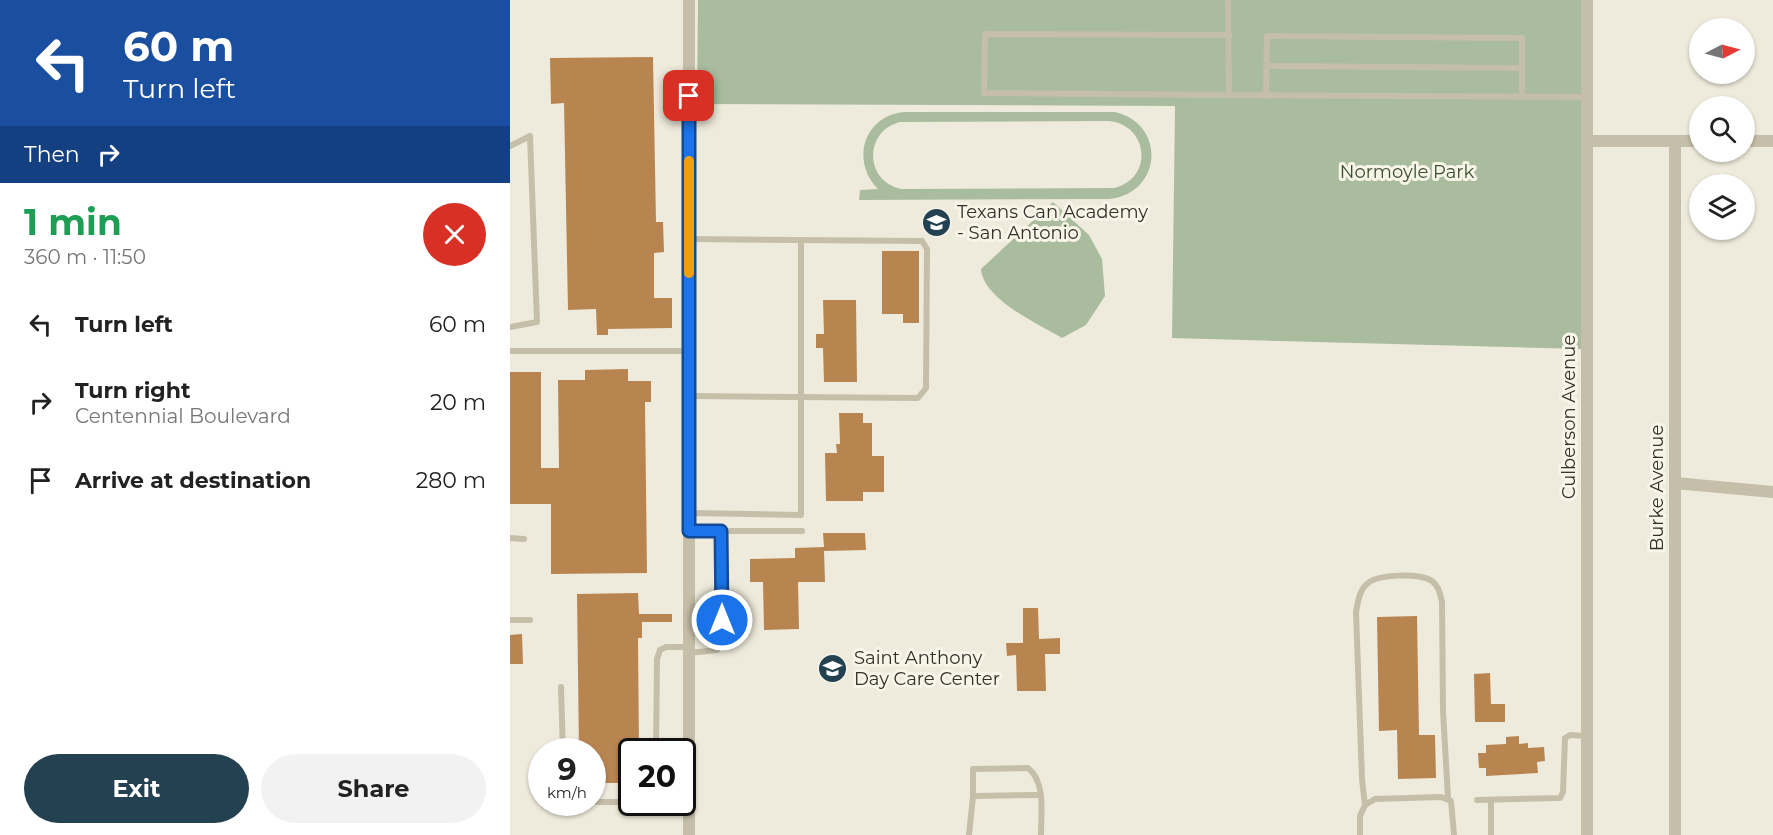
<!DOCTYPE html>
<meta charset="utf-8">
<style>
:root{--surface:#fff;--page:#f2f2f2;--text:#222;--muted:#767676;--accent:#234150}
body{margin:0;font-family:Montserrat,sans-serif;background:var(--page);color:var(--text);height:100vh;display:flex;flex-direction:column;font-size:22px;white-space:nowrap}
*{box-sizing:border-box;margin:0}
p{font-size:20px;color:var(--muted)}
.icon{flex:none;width:33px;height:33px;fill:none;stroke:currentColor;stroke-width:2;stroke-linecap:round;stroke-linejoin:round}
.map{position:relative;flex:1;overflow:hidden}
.details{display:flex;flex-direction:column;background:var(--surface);width:510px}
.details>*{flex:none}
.guide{background:#1a4fa0;color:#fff;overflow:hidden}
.needle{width:39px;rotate:84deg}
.fabs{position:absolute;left:1179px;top:18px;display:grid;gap:12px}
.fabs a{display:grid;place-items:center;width:66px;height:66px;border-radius:50%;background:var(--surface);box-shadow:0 2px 4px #0004;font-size:30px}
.speed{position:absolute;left:18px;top:738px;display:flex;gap:12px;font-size:30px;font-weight:700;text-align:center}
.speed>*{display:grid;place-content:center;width:78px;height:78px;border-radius:50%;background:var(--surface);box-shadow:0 2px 4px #0004;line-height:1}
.speed small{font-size:15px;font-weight:400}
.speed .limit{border:3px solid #111;border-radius:9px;background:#fff;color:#111}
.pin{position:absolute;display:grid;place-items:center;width:51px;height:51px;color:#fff;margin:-26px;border-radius:12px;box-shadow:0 3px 9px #0006}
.me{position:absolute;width:66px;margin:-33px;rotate:0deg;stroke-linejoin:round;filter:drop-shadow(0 0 4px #0008)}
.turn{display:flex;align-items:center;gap:21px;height:126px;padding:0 24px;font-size:27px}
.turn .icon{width:78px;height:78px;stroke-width:2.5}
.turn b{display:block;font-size:42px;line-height:51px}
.then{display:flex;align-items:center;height:57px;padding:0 24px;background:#0003;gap:12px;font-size:22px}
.round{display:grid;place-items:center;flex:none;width:63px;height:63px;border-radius:32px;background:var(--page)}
.summary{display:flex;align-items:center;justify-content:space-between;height:102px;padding:0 24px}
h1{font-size:36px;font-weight:700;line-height:45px;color:#1e9e55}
.cta{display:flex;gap:12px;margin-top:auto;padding:12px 24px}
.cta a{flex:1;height:69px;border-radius:36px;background:var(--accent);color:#fff;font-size:24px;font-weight:700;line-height:69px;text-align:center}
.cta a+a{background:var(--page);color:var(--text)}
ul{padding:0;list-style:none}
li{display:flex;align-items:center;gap:18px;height:78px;padding:0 24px}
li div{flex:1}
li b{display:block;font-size:22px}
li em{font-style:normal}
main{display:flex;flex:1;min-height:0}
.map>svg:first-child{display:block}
.green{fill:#aabc9e;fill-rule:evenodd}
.building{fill:#b88551}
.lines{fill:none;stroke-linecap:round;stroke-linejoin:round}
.lane{stroke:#c5bea9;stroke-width:6}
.street{stroke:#c5bea9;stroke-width:12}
.route-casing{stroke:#114b97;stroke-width:15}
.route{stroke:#1a73e8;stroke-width:10}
.slow{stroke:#f59e0b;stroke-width:10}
.labels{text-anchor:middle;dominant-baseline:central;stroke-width:6;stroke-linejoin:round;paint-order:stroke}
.park-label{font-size:18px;fill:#3b4f2f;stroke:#f7f4e8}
.poi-label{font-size:18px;fill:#342f28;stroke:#f7f4e8;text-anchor:start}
.street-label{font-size:18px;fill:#342f28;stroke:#f7f4e8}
</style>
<main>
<section class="details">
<div class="guide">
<div class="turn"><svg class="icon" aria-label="left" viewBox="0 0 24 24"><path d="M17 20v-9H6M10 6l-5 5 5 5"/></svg><div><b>60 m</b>Turn left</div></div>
<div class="then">Then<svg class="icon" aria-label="right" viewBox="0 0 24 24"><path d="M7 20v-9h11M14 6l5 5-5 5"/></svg></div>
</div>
<div class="summary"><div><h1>1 min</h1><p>360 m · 11:50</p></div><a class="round" style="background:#d93025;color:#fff"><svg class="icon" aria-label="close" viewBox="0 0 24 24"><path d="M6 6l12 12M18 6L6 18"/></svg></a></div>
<ul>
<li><svg class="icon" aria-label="left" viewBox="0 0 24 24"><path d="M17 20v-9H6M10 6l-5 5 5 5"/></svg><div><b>Turn left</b></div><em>60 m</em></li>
<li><svg class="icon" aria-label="right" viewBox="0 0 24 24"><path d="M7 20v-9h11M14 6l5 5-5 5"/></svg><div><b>Turn right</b><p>Centennial Boulevard</p></div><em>20 m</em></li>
<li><svg class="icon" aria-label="arrive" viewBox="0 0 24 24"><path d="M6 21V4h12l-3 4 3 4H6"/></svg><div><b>Arrive at destination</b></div><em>280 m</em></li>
</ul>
<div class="cta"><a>Exit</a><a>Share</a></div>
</section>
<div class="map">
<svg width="1263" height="835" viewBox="0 0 1263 835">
<rect width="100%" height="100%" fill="#efebdc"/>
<g class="green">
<polygon points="188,0 1071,0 1072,349 662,338 665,106 187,104"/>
<path d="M605,112c52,12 47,82 -6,87l-250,1 1,-10 18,-1c-28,-28 -14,-74 27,-77zM598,121c41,3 46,58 6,67l-213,1c-37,-8 -37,-58 -1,-67z"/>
<path d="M543,202l36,33 13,24 3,37 -19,29 -24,13c-24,-14 -79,-39 -81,-69z"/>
</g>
<g class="building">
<polygon points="143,57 146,222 153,222 154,252 144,253 144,298 162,298 162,328 98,329 98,335 87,335 86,309 58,310 54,103 41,104 40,58"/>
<polygon points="372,251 409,251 409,323 393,323 393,314 372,314"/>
<polygon points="313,300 346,300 347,382 314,382 313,348 306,348 306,334 314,334"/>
<polygon points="118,369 118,381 141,381 141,402 135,402 137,573 41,574 41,504 0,504 0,372 31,372 31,468 49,468 48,380 75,380 75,370"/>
<polygon points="329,413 353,413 353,423 362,423 362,456 374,456 374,492 353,492 353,501 316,501 315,453 327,453 326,444 330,444"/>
<polygon points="313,533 355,533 356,550 314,551 315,582 288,582 289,629 254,630 253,582 240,582 240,559 285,558 285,548 314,547"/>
<polygon points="128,593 129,614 162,614 162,622 132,622 132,638 128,638 129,752 122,752 122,783 82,783 82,752 69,752 67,594"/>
<polygon points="513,608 528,608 529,639 550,638 550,654 535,654 536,691 507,691 506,655 497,656 496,643 513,643"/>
<polygon points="907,616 909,735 925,735 926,778 888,779 887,730 869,731 867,617"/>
<polygon points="12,634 13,664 0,664 0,635"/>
<polygon points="980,673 981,704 995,704 995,722 965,722 964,674"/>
<polygon points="1009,736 1009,744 1018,743 1018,748 1034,747 1035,761 1027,762 1028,773 976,776 976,768 969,768 968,753 976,753 976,745 996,744 996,737"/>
</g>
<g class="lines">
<g class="lane">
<polyline points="718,0 719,95 1077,97"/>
<polyline points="756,66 1012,68 1012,96"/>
<polyline points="719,95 474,93 475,34 719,35"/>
<polyline points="756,96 757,36 1012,38 1012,68"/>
<polyline points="0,146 20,136 27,322 0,327"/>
<polyline points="0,351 179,351"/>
<polyline points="179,396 408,398 416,388 417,249 412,241 179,239"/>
<polyline points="179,513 291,515 291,240"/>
<polyline points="179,531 292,531"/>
<polyline points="0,538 14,539"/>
<polyline points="0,620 20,620"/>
<polyline points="179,653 207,650 212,642 211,531"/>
<polyline points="51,687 53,752"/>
<polyline points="146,752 147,659 150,650 156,647 179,647"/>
<path d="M463,796v-27l55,-1c18,14 13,46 13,67"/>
<polyline points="967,800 1050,798 1053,792 1055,738 1060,735 1077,736"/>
<polyline points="981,800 981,835"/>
<polyline points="82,802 122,802"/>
<polyline points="139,802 179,803"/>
<path d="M855,805l-3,-26 -6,-167c2,-10 3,-22 12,-29 11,-9 52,-10 64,-2 7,5 8,13 10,21l1,109 5,87"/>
<polyline points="459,835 463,796 530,795"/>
<polyline points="850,835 850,816 855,805 865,799 931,797 941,801 944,835"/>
</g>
<g class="street">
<polyline points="1077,0 1077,835"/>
<polyline points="1077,141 1190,141"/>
<polyline points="1165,141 1165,835"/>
<polyline points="1234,141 1263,141"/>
<polyline points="1165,483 1263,492"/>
<polyline points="179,835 179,0"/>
</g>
</g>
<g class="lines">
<defs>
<polyline id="route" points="179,96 179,531 211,531 212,620"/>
</defs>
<use href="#route" class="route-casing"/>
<use href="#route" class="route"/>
<polyline class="slow" points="179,161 179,273"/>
</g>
<defs>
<symbol id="school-disc" viewBox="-11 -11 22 22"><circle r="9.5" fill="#234150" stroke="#f7f4e8"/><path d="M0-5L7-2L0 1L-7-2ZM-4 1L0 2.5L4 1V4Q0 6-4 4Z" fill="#fff"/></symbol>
</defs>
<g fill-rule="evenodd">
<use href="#school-disc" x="410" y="206" width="33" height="33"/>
<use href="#school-disc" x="306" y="652" width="33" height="33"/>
</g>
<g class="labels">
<g class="park-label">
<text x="897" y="172">Normoyle Park</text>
</g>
<g class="poi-label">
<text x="447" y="212">Texans Can Academy<tspan x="447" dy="21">- San Antonio</tspan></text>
<text x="344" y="658">Saint Anthony<tspan x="344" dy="21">Day Care Center</tspan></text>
</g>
<g class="street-label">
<text transform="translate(1059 417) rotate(-90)">Culberson Avenue</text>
<text transform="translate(1147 488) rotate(-90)">Burke Avenue</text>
</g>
</g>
</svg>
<div class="fabs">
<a><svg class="needle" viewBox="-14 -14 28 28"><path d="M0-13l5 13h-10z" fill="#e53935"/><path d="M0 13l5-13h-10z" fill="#767676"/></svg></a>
<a><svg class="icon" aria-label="search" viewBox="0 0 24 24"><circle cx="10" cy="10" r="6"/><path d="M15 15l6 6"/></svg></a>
<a><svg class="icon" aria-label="layers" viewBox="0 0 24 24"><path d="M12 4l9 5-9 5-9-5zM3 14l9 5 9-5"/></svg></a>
</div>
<div class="speed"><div>9<small>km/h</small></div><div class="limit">20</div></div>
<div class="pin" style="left:179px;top:96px;background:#d93025"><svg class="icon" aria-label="arrive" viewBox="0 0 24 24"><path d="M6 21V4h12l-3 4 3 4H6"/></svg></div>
<svg class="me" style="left:212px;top:620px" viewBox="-20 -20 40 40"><circle r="17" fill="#1a73e8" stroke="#fff" stroke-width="3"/><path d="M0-11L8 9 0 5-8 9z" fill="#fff"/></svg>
</div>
</main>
